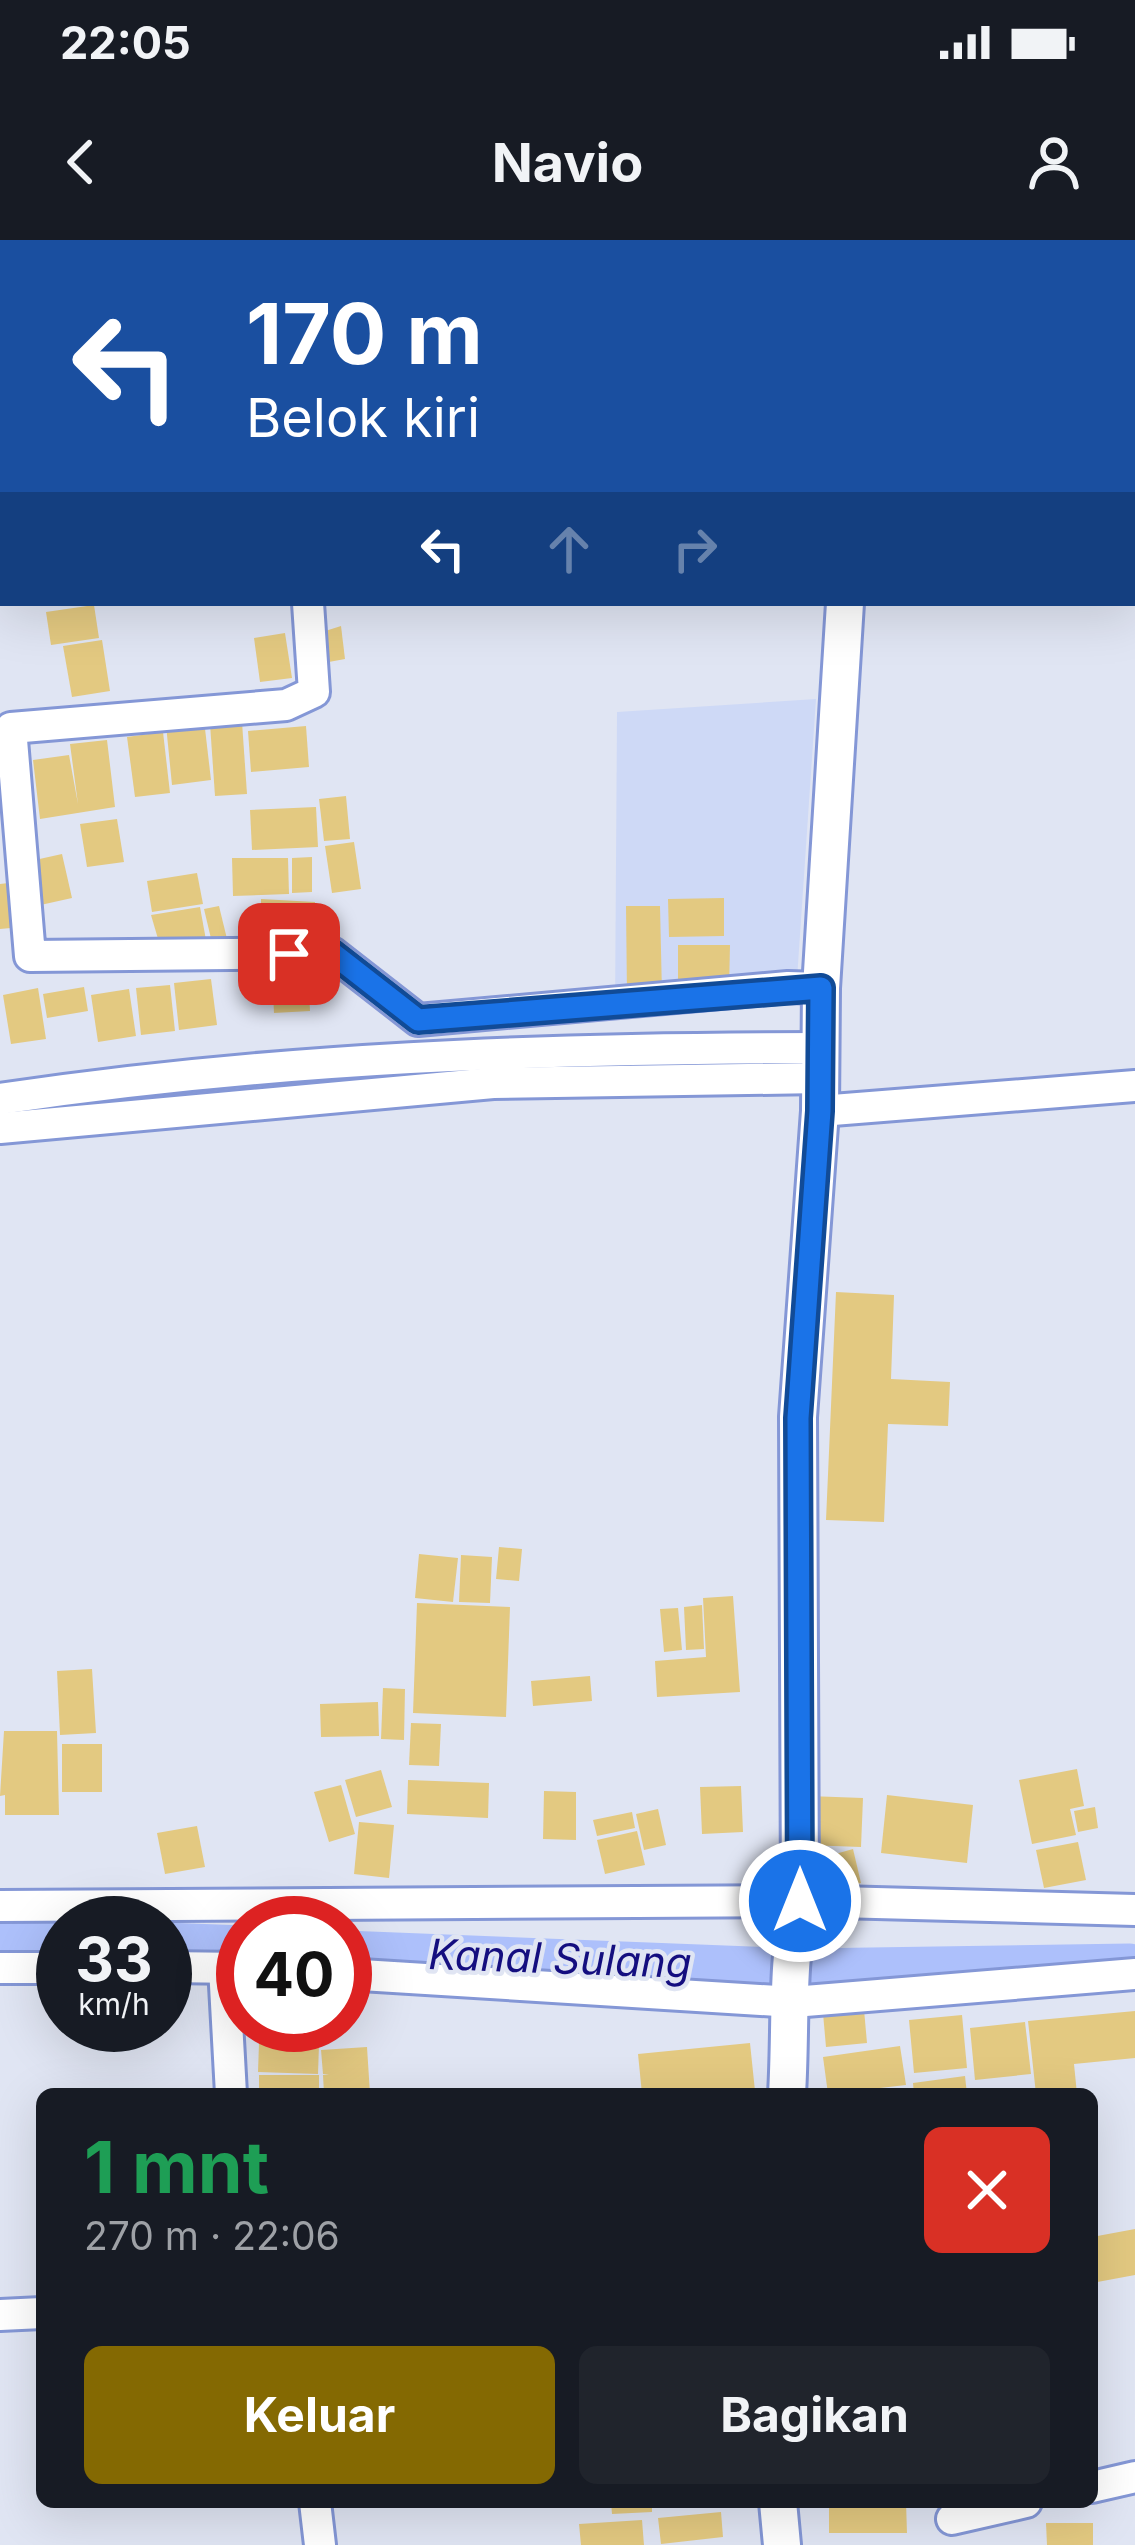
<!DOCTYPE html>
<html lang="id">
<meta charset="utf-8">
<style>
:root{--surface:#171b24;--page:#20242c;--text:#f1f3f6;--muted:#9ea1a6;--accent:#846902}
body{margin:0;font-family:Inter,sans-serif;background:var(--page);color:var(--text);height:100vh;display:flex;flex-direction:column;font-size:45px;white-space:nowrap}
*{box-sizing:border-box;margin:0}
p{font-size:39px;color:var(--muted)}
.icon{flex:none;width:66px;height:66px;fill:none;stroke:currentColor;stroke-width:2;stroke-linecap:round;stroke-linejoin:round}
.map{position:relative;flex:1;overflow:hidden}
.panel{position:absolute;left:36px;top:1848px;width:1062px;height:420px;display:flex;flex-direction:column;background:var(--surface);border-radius:18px;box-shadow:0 12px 48px #0002}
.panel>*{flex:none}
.hud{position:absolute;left:0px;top:0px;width:1137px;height:366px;box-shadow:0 12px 48px #0002;background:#1a4fa0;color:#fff;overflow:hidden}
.speed{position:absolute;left:36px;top:1656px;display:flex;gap:24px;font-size:60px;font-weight:700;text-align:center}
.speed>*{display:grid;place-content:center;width:156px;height:156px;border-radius:50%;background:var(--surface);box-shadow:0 12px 48px #0002;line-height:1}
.speed small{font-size:30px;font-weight:400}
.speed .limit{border:18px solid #d22;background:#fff;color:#111}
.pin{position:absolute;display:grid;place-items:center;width:102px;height:102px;color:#fff;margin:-51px;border-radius:24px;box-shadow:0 6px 18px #0006}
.me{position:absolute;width:132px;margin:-66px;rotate:0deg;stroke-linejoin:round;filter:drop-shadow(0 0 9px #0008)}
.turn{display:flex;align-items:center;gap:42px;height:252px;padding:0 48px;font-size:54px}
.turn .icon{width:156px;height:156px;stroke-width:2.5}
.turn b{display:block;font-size:84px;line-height:102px}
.lanes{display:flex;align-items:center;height:114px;padding:0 48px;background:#0003;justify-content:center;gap:60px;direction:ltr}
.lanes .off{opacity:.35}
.round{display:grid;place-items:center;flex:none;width:126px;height:126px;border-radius:18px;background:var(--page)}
.overview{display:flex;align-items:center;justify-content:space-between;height:204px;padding:0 48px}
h1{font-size:72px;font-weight:700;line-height:90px;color:#1e9e55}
.button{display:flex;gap:24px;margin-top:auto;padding:24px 48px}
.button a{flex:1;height:138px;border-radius:18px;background:var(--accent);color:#fff;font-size:48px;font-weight:700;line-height:138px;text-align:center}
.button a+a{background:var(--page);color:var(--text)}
.status{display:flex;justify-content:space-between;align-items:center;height:84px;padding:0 60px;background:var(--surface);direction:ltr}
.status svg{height:33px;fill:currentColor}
header{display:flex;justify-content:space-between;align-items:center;height:156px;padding:0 48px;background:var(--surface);font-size:54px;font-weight:700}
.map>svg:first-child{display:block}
.built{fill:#ced9f6}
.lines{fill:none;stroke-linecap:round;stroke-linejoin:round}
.canal{stroke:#adc0fb;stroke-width:39}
.building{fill:#e3c981}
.minor-casing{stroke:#8497d6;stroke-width:36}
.tertiary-casing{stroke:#8497d6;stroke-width:42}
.minor{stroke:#fff;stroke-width:30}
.tertiary{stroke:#fff;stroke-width:36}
.route-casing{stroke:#114b97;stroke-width:30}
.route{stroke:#1a73e8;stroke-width:21}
.labels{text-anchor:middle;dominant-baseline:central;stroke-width:9;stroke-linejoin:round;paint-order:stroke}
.water-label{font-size:42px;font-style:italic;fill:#140e7f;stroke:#e0e5f3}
</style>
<div class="status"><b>22:05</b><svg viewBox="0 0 49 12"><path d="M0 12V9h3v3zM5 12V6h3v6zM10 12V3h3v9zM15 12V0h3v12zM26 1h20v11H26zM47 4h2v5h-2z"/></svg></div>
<header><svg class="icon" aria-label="back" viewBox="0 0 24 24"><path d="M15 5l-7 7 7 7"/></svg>Navio<svg class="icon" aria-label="person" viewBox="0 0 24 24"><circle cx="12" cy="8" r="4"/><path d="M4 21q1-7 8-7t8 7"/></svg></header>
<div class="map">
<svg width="1135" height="2305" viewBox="0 0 1135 2305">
<rect width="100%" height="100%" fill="#e0e5f3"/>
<polygon class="built" points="816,459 796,754 615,771 617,472"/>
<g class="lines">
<g class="canal">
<polyline points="0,1701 63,1701"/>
<polyline points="165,1702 243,1705"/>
<polyline points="345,1710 804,1728 1130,1723"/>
</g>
</g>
<g class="building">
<polygon points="94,365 99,398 51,405 46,372"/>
<polygon points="341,386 345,419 318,424 319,393"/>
<polygon points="285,393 292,438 260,442 254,398"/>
<polygon points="102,400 110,451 72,457 63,406"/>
<polygon points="204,480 211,540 172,545 166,485"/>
<polygon points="242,482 247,554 215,556 210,484"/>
<polygon points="306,486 309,527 251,532 248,491"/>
<polygon points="163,492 170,553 135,557 127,497"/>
<polygon points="107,500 115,567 40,579 33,520 69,515 78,564 70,504"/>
<polygon points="346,556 350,599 324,601 319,559"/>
<polygon points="316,567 318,607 252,610 250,570"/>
<polygon points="117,579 124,622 87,627 80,584"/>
<polygon points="354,602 361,649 332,653 325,606"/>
<polygon points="62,614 72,658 36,666 26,622"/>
<polygon points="312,617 312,652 292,653 292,618"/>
<polygon points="232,618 288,618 289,654 233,656"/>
<polygon points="197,633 203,664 152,672 147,641"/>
<polygon points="17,642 22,687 0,689 0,644"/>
<polygon points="724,658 724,696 669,697 668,659"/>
<polygon points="261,659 315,662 315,711 261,708"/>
<polygon points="219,666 228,703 213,707 204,669"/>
<polygon points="626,666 660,666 662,754 627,755"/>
<polygon points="200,667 208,711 161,709 151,675"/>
<polygon points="678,705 730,705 729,749 678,749"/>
<polygon points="308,730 310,771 274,773 272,731"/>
<polygon points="211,739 217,785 179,790 174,743"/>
<polygon points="170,745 175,791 141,795 136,748"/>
<polygon points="84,747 88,771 47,778 43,754"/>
<polygon points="38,748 46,799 11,804 3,755"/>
<polygon points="129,749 136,796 98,802 91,755"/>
<polygon points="836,1052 894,1055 891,1139 950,1142 948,1186 888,1184 884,1282 826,1280"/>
<polygon points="499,1307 522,1309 519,1341 496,1339"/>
<polygon points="419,1314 458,1318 453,1362 415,1358"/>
<polygon points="461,1315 492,1317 490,1363 459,1362"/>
<polygon points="733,1356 740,1452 657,1457 655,1421 706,1417 703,1358"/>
<polygon points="417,1363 510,1367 506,1477 413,1473"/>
<polygon points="702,1365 704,1409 686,1410 684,1367"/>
<polygon points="678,1368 682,1410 664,1412 660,1369"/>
<polygon points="92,1429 96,1493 60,1495 57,1431"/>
<polygon points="590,1436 592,1461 533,1466 531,1441"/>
<polygon points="383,1448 405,1449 404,1500 381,1499"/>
<polygon points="378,1462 379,1496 321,1497 320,1464"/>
<polygon points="411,1483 441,1484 439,1526 409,1525"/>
<polygon points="4,1491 57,1491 59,1575 5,1575 5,1555 0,1556"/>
<rect x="62" y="1504" width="40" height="48"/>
<polygon points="1077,1529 1084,1566 1070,1569 1076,1595 1032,1604 1019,1540"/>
<polygon points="381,1530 392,1567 356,1577 345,1540"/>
<polygon points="408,1540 489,1543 488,1578 407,1574"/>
<polygon points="341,1545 355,1594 329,1602 314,1552"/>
<polygon points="741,1546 743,1592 702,1594 700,1547"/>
<polygon points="544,1551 576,1552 576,1600 543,1599"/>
<polygon points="887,1555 973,1565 967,1623 881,1613"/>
<polygon points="808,1556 863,1558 861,1607 806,1605"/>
<polygon points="1095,1567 1098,1588 1078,1592 1074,1571"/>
<polygon points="658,1569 666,1605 644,1610 636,1574"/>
<polygon points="632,1572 635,1588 597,1596 593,1580"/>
<polygon points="359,1582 394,1585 389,1638 354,1634"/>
<polygon points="197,1586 205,1627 165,1634 157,1593"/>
<polygon points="637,1591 645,1625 605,1634 597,1600"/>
<polygon points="1078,1602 1086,1640 1044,1648 1036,1610"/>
<polygon points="853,1609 861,1643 823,1652 814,1620"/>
<polygon points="863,1758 867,1803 826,1807 822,1762"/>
<polygon points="1135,1771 1135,1818 1074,1824 1077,1854 1036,1854 1028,1781"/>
<polygon points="962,1775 967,1828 914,1833 909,1780"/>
<polygon points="1025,1782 1031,1834 975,1840 970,1788"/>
<polygon points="259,1803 319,1805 318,1834 258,1832"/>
<polygon points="750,1803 755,1851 642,1854 638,1814"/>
<polygon points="900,1806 906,1845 828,1854 823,1817"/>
<polygon points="367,1807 370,1854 324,1854 323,1835 329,1834 323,1834 321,1810"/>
<rect x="259" y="1835" width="60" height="19"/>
<polygon points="965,1836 967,1854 914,1854 913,1843"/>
<polygon points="1135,1989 1135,2035 1092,2043 1092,1997"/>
<polygon points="611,2262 652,2262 652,2272 612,2274"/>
<polygon points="829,2262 906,2262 907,2293 829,2293"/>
<polygon points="721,2272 723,2297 661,2304 658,2278"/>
<polygon points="642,2280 644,2305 581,2305 579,2284"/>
<polygon points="1046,2283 1093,2283 1093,2305 1047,2305"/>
</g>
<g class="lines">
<defs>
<g id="minor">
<polyline points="285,3 285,0"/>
<polyline points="496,3 496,0"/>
<polyline points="827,3 868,1"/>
<polyline points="0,35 3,35"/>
<polyline points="308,363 314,452 286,465 11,488 30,716 332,713 418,780 788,747 821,748"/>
<path d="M0,859c272,-41 547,-51 822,-51"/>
<polyline points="820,871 1135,846"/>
<polyline points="0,888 493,843 821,838"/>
<polyline points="0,1666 800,1661 1135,1670"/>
<polyline points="165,1727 243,1728"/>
<polyline points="224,1727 231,1854"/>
<polyline points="0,1728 63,1728"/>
<polyline points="345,1734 793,1762 1135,1734"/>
<polyline points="0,2075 42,2073"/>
<polyline points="1092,2247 1135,2237"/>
<polyline points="315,2262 320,2305"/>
<polyline points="952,2279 1026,2262"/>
</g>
<g id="tertiary">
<polyline points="868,3 868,0"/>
<path d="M787,1854c4,-64 -1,-131 13,-193l-2,-484 22,-306 1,-123 24,-385"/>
<polyline points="778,2262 782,2305"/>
</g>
</defs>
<use href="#minor" class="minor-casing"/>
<use href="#tertiary" class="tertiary-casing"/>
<use href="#minor" class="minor"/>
<use href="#tertiary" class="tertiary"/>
</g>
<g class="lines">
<defs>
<polyline id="route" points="289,714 332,713 418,780 821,748 820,871 798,1178 800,1661"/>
</defs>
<use href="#route" class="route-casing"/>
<use href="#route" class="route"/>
</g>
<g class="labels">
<g class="water-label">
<text transform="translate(560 1718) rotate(2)">Kanal Sulang</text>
</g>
</g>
</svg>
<div class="speed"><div>33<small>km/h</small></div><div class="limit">40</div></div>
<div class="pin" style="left:289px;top:714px;background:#d93025"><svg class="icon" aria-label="arrive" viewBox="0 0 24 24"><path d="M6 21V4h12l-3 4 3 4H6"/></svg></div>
<svg class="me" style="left:800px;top:1661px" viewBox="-20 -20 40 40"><circle r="17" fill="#1a73e8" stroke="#fff" stroke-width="3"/><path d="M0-11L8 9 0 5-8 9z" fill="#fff"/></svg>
<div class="hud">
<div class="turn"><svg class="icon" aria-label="left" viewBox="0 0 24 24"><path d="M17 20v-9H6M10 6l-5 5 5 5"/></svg><div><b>170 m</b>Belok kiri</div></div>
<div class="lanes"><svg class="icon" aria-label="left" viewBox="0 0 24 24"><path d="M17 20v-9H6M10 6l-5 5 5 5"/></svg><svg class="icon off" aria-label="ahead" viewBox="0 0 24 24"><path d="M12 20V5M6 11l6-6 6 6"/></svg><svg class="icon off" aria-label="right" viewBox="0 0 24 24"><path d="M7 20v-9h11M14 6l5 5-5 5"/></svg></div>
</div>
<section class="panel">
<div class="overview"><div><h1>1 mnt</h1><p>270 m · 22:06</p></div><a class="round" style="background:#d93025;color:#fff"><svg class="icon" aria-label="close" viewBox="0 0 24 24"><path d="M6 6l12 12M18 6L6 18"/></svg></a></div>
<div class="button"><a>Keluar</a><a>Bagikan</a></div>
</section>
</div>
